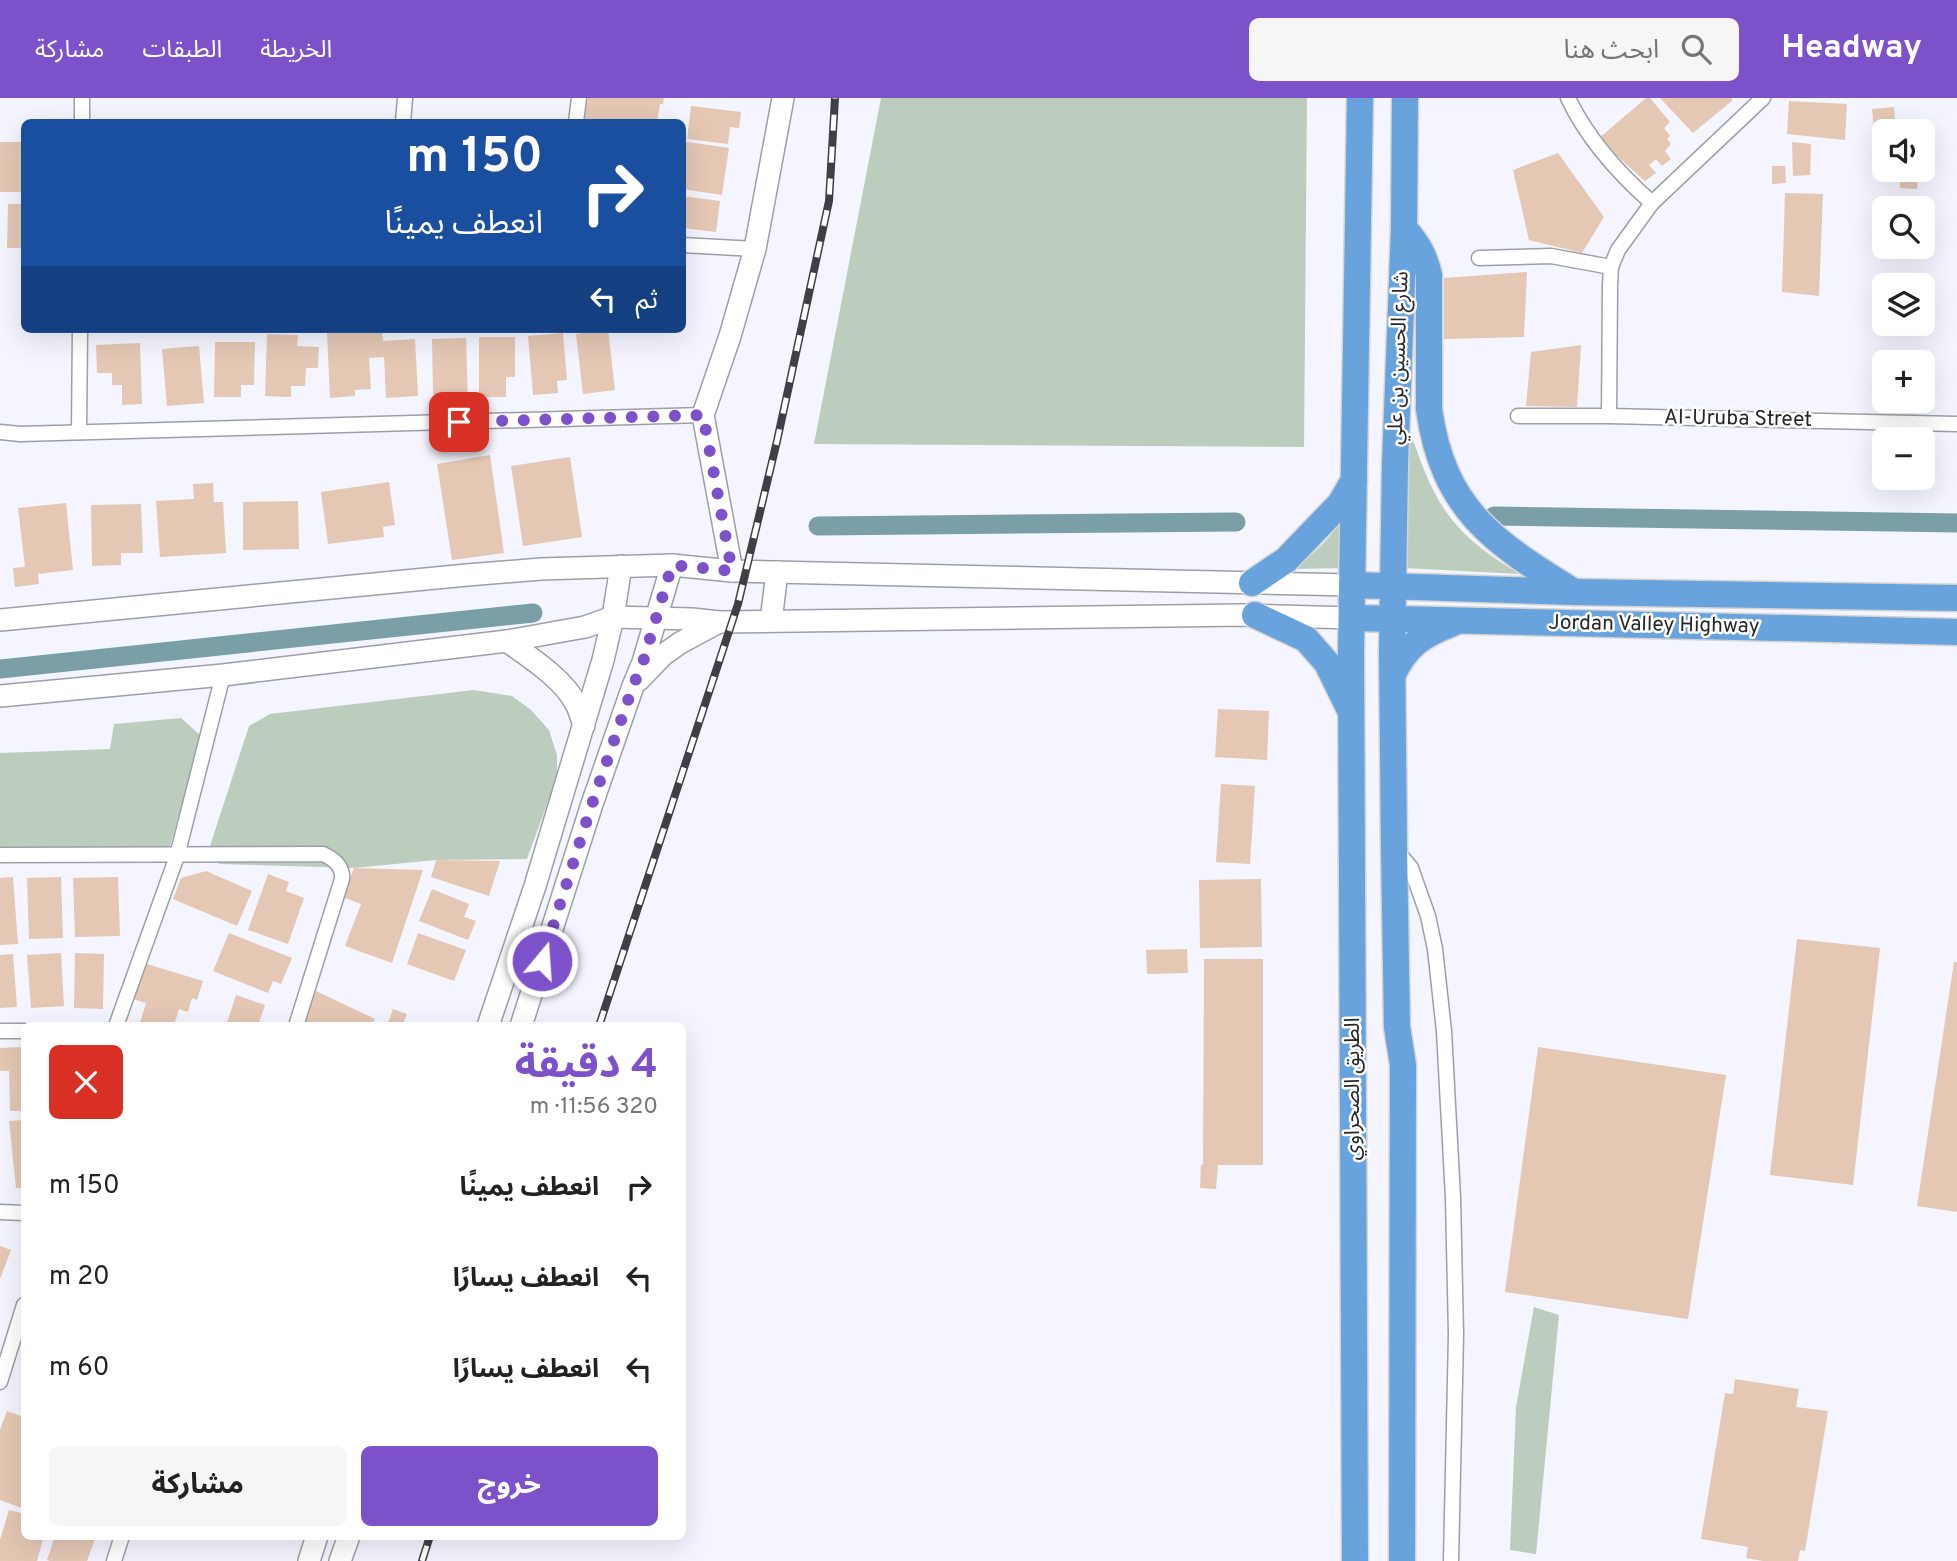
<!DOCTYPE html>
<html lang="ar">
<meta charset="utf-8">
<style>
:root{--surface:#fff;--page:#f6f6f6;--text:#222;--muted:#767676;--accent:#7d51c9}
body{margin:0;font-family:Overpass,"Noto Sans Arabic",sans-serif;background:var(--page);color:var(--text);direction:rtl;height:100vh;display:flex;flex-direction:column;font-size:26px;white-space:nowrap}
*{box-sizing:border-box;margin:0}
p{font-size:23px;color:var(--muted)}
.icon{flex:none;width:38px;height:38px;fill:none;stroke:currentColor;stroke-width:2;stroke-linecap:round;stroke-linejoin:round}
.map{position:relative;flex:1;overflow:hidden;direction:ltr}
.drawer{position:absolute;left:21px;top:924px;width:665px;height:518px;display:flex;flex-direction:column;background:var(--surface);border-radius:10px;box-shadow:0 7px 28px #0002;direction:rtl}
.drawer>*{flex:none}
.banner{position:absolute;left:21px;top:21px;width:665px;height:214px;border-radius:10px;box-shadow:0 7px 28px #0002;direction:rtl;background:#1a4fa0;color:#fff;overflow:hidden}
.fabs{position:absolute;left:1872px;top:21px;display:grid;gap:14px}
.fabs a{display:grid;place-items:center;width:63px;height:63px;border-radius:10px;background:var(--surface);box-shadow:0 7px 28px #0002;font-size:35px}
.pin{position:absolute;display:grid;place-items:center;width:60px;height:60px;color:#fff;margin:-30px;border-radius:14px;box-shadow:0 4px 10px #0006}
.me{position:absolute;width:77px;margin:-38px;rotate:18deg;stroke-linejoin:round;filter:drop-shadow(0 0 5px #0008)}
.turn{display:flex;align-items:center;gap:24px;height:147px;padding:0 28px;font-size:32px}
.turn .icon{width:91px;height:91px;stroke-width:2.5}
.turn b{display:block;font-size:49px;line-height:60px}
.then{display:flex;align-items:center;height:66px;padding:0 28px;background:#0003;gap:14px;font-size:26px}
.round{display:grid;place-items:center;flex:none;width:74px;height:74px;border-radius:10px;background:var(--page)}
.headline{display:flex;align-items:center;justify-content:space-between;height:119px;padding:0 28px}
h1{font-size:42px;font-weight:700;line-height:52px;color:var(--accent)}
.primary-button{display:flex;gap:14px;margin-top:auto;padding:14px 28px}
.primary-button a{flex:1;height:80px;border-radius:10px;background:var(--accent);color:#fff;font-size:28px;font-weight:700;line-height:80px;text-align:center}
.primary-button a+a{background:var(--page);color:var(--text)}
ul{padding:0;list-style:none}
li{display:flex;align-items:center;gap:21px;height:91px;padding:0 28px}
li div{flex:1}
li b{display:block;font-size:26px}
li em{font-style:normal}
header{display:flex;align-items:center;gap:42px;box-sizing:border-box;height:98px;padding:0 35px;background:var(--accent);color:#fff}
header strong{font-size:33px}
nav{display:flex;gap:38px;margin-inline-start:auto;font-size:24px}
.search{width:490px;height:63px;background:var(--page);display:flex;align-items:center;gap:18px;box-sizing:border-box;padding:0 24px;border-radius:10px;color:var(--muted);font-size:26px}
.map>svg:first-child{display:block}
.green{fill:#bccdbe}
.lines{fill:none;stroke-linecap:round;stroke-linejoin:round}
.canal{stroke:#7a9fa6;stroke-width:19}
.building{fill:#e4c8b4}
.street-casing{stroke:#9d9fa7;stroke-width:17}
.secondary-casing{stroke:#9d9fa7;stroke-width:24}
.highway-casing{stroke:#d4d4d4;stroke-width:29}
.street{stroke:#fff;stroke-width:14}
.secondary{stroke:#fff;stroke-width:21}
.highway{stroke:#68a3dd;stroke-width:26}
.rail-casing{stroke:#404044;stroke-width:8}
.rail{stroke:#fff;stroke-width:5;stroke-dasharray:16;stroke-linecap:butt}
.route{stroke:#7d51c9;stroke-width:12;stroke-dasharray:0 21.6}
.labels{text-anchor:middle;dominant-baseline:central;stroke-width:5;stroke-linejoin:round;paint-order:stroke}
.street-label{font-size:21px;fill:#26262a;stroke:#fff}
</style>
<header>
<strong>Headway</strong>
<div class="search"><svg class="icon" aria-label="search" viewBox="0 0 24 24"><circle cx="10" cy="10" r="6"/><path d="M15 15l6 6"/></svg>ابحث هنا</div>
<nav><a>الخريطة</a><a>الطبقات</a><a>مشاركة</a></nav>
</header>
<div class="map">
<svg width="1957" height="1463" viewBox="0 0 1957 1463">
<rect width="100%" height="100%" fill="#f4f5fe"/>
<g class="green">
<polygon points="881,0 1307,0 1304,349 814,346"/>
<path d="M1408,326c12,37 25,78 54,107 16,17 37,30 57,43l-114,-6z"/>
<path d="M1347,415v55l-54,1c24,-17 38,-32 54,-56z"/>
<polygon points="474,592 512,598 531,612 549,632 557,657 557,679 527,761 436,762 354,770 219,766 210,748 249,628 270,616"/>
<polygon points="181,620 201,638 170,749 0,754 0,655 110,651 114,626"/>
<polygon points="1534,1209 1559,1217 1536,1456 1510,1452 1516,1309"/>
</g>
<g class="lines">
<g class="canal">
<polyline points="1494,418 1957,425"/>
<polyline points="818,428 1236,424"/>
<polyline points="0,571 533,515"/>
</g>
</g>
<g class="building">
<polygon points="588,0 664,0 663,6 660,6 657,24 584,24"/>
<polygon points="1646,0 1650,0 1670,24 1664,30 1670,38 1667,41 1671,46 1665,53 1671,61 1662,68 1656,61 1649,67 1656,75 1645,83 1598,41"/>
<polygon points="1660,0 1731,0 1733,2 1693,35"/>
<polygon points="1789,3 1847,6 1845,42 1787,36"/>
<polygon points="691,8 741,14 739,30 730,29 728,46 687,41"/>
<polygon points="1894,9 1896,33 1885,33 1885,41 1875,42 1872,11"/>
<polygon points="682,43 729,50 722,97 682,91"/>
<rect x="0" y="44" width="24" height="50"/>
<polygon points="1792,44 1811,46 1810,77 1793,78"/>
<polygon points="1558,55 1604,119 1582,155 1529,142 1513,72"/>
<polygon points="1772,68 1785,68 1786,85 1772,86"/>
<polygon points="1901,72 1919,72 1917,91 1900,90"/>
<polygon points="1785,95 1823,96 1819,198 1782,194"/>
<polygon points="682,98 720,103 716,134 682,130"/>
<polygon points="8,106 24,106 24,150 7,150"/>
<polygon points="1527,174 1524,239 1444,241 1444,180"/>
<rect x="93" y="231" width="43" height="4"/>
<polygon points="382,231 383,243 415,241 418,298 386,300 384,259 369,260 371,291 355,292 355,298 330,300 327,234"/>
<polygon points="587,231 608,231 615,292 583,296 576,236 588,234"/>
<polygon points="563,235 567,282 557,283 558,295 533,297 528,238"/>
<polygon points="267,236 298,237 297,248 319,249 318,270 306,270 305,288 291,288 291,299 265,298"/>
<polygon points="479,239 515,239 515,279 506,279 506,299 479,299"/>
<polygon points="466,240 468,303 451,303 451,296 433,296 432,241"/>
<polygon points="215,244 255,244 254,287 241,287 241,299 214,299"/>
<polygon points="140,245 142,306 122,307 122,287 112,287 112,275 97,275 96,247"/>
<polygon points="1581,247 1577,309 1526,308 1531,254"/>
<polygon points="199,248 204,305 167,308 162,251"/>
<polygon points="490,357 504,455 452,462 437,366"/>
<polygon points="570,359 582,439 523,448 511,368"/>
<polygon points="389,384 395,427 383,429 384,439 328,446 321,394"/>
<polygon points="213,385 214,404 223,404 226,455 160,459 156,403 194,401 193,386"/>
<polygon points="298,403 299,451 243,452 243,404"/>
<polygon points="66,405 73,472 38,476 39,486 15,489 13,470 25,469 18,410"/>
<polygon points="141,406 143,455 121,455 121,467 92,468 91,407"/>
<polygon points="1218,611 1269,613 1267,662 1215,659"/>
<polygon points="1221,686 1255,688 1250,766 1216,764"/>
<polygon points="436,762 500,763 489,798 431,779"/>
<polygon points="354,770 423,772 392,865 345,848 361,806 342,799"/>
<polygon points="206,773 252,793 237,828 173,801 181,780"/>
<polygon points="268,776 289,784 286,793 304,800 288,846 248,832"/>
<polygon points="13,779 18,846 0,847 0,780"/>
<polygon points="61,779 63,840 29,841 27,780"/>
<polygon points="118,779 120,838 75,839 73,780"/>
<polygon points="1261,781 1262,849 1200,850 1199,782"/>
<polygon points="432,791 469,806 464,819 476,823 468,842 419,823"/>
<polygon points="229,835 292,860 281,886 273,883 268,895 213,873"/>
<polygon points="418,835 466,852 454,883 407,866"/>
<polygon points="1797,841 1880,850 1853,1087 1770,1077"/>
<polygon points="1187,851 1188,875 1147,876 1146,852"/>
<polygon points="61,855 64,908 31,910 27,857"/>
<polygon points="75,855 104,856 103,911 74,910"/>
<polygon points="13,856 17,909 0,910 0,857"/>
<polygon points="1204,861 1263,861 1263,1067 1218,1067 1216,1091 1200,1090 1201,1066 1203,1067"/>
<polygon points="140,864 203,883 197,902 192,900 188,914 179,911 175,924 184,928 139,928 146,905 129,900"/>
<polygon points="1954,864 1957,864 1957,1114 1917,1108"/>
<polygon points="314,892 375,921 372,928 309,928 299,923"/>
<polygon points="236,897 265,907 258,928 226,928"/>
<polygon points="393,911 407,916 402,928 387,928"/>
<polygon points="24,949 24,1013 10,1013 9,973 0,973 0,950"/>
<polygon points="1538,949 1726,977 1688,1221 1505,1194"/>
<polygon points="24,1022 24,1090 16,1090 9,1023"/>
<polygon points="0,1148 11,1152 0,1181"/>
<polygon points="1735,1281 1799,1291 1796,1309 1828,1313 1805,1453 1800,1452 1798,1463 1763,1463 1746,1460 1748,1449 1701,1441 1725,1295 1733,1296"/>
<polygon points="7,1313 24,1319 24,1411 0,1402 0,1332"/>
<polygon points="9,1412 21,1415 22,1412 24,1412 24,1438 44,1438 37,1463 0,1463 0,1442"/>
<polygon points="55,1438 96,1438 87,1463 50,1463 47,1462"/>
</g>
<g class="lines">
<defs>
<g id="street">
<path d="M1568,0c20,42 50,75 84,105"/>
<polyline points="82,24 82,0"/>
<polyline points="403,24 405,0"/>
<polyline points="576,24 579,0"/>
<polyline points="682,147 755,151"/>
<polyline points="1479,160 1551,158 1611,169"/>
<polyline points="1518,318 1609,318 1957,326"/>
<polyline points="1609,318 1610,187 1611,169 1618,152 1652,105 1763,0"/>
<polyline points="0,334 20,336 703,317"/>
<polyline points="79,334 80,231"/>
<polyline points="1397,753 1411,770 1428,818 1435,851 1444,933 1453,1100 1456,1237 1451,1463"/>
<path d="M0,757l323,-1c11,5 20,12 19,25l-46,147"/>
<polyline points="116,928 177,758 223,577"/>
<polyline points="0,933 24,933"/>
<polyline points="0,1114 24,1115"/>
<polyline points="0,1284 24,1207"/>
<polyline points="114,1463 122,1438"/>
</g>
<g id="secondary">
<polyline points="732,473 703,317 730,238 755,151 783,0"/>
<polyline points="0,522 467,477 541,471 672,467 732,473 1352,487"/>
<polyline points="771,523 777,474"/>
<path d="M507,543c22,16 57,38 69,63 4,7 5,14 8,21"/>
<polyline points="639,582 663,557 680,545 719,524"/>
<polyline points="0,598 223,577 507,543 585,529 613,519 692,521 719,524 1242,517 1352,520"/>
<polyline points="488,928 535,788 603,562 613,519 621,468"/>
<polyline points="521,928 592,706 633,588 643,564 672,467"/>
<polyline points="309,1463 317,1438"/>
<polyline points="340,1463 349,1438"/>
</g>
<g id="highway">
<path d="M1404,130c14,17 20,26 25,47v134c14,100 64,133 145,183"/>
<polyline points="1252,485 1286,462 1340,406 1354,382"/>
<polyline points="1352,487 1575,494 1957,500"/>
<polyline points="1255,517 1306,541 1327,565 1349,610"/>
<polyline points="1352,520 1957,534"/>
<path d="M1393,576c14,-30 30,-39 60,-51"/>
<polyline points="1355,1463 1351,554 1360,0"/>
<polyline points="1402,1463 1403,967 1397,929 1394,748 1392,554 1395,366 1404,130 1405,0"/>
</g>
</defs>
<use href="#street" class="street-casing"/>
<use href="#secondary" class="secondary-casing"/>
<use href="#highway" class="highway-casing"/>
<use href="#street" class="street"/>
<use href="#secondary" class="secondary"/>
<use href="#highway" class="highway"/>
<defs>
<g id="rail">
<polyline points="599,928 738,506 777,343 829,103 835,0"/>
<polyline points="422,1463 430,1438"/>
</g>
</defs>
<use href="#rail" class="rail-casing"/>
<use href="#rail" class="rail"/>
</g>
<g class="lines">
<polyline class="route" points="459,324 703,317 732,473 672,467 643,564 633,588 592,706 542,863"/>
</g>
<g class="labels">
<g class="street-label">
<text transform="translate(1399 260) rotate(-88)">شارع الحسين بن علي</text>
<text transform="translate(1738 321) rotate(1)">Al-Uruba Street</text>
<text transform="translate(1654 527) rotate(1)">Jordan Valley Highway</text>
<text transform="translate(1353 991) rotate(-90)">الطريق الصحراوي</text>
</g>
</g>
</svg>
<div class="fabs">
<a><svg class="icon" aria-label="sound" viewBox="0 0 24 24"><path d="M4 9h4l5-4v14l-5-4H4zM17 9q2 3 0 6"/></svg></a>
<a><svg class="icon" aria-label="search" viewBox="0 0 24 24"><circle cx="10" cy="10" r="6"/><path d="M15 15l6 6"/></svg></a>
<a><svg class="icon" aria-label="layers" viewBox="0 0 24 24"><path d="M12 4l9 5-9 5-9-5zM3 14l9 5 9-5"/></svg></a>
<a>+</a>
<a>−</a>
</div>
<div class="pin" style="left:459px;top:324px;background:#d93025"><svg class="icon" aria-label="arrive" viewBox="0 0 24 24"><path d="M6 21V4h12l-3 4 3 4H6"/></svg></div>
<svg class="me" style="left:542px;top:863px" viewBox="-20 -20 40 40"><circle r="17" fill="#7d51c9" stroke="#fff" stroke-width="3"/><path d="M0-11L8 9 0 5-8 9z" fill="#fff"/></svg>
<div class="banner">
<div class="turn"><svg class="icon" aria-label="right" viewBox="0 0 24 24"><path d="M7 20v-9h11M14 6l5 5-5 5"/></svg><div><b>150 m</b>انعطف يمينًا</div></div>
<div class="then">ثم<svg class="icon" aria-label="left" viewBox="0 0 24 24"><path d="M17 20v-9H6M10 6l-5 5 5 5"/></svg></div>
</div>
<section class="drawer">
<div class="headline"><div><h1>4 دقيقة</h1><p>320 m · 11:56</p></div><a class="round" style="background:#d93025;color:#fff"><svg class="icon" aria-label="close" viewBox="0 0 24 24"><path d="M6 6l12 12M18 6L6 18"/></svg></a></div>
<ul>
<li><svg class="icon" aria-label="right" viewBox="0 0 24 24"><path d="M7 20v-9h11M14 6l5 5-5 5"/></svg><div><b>انعطف يمينًا</b></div><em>150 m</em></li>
<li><svg class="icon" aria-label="left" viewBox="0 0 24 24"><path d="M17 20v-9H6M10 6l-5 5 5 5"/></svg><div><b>انعطف يسارًا</b></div><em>20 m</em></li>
<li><svg class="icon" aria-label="left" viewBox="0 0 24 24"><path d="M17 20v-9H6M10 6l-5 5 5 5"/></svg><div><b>انعطف يسارًا</b></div><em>60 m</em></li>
</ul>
<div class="primary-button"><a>خروج</a><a>مشاركة</a></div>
</section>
</div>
